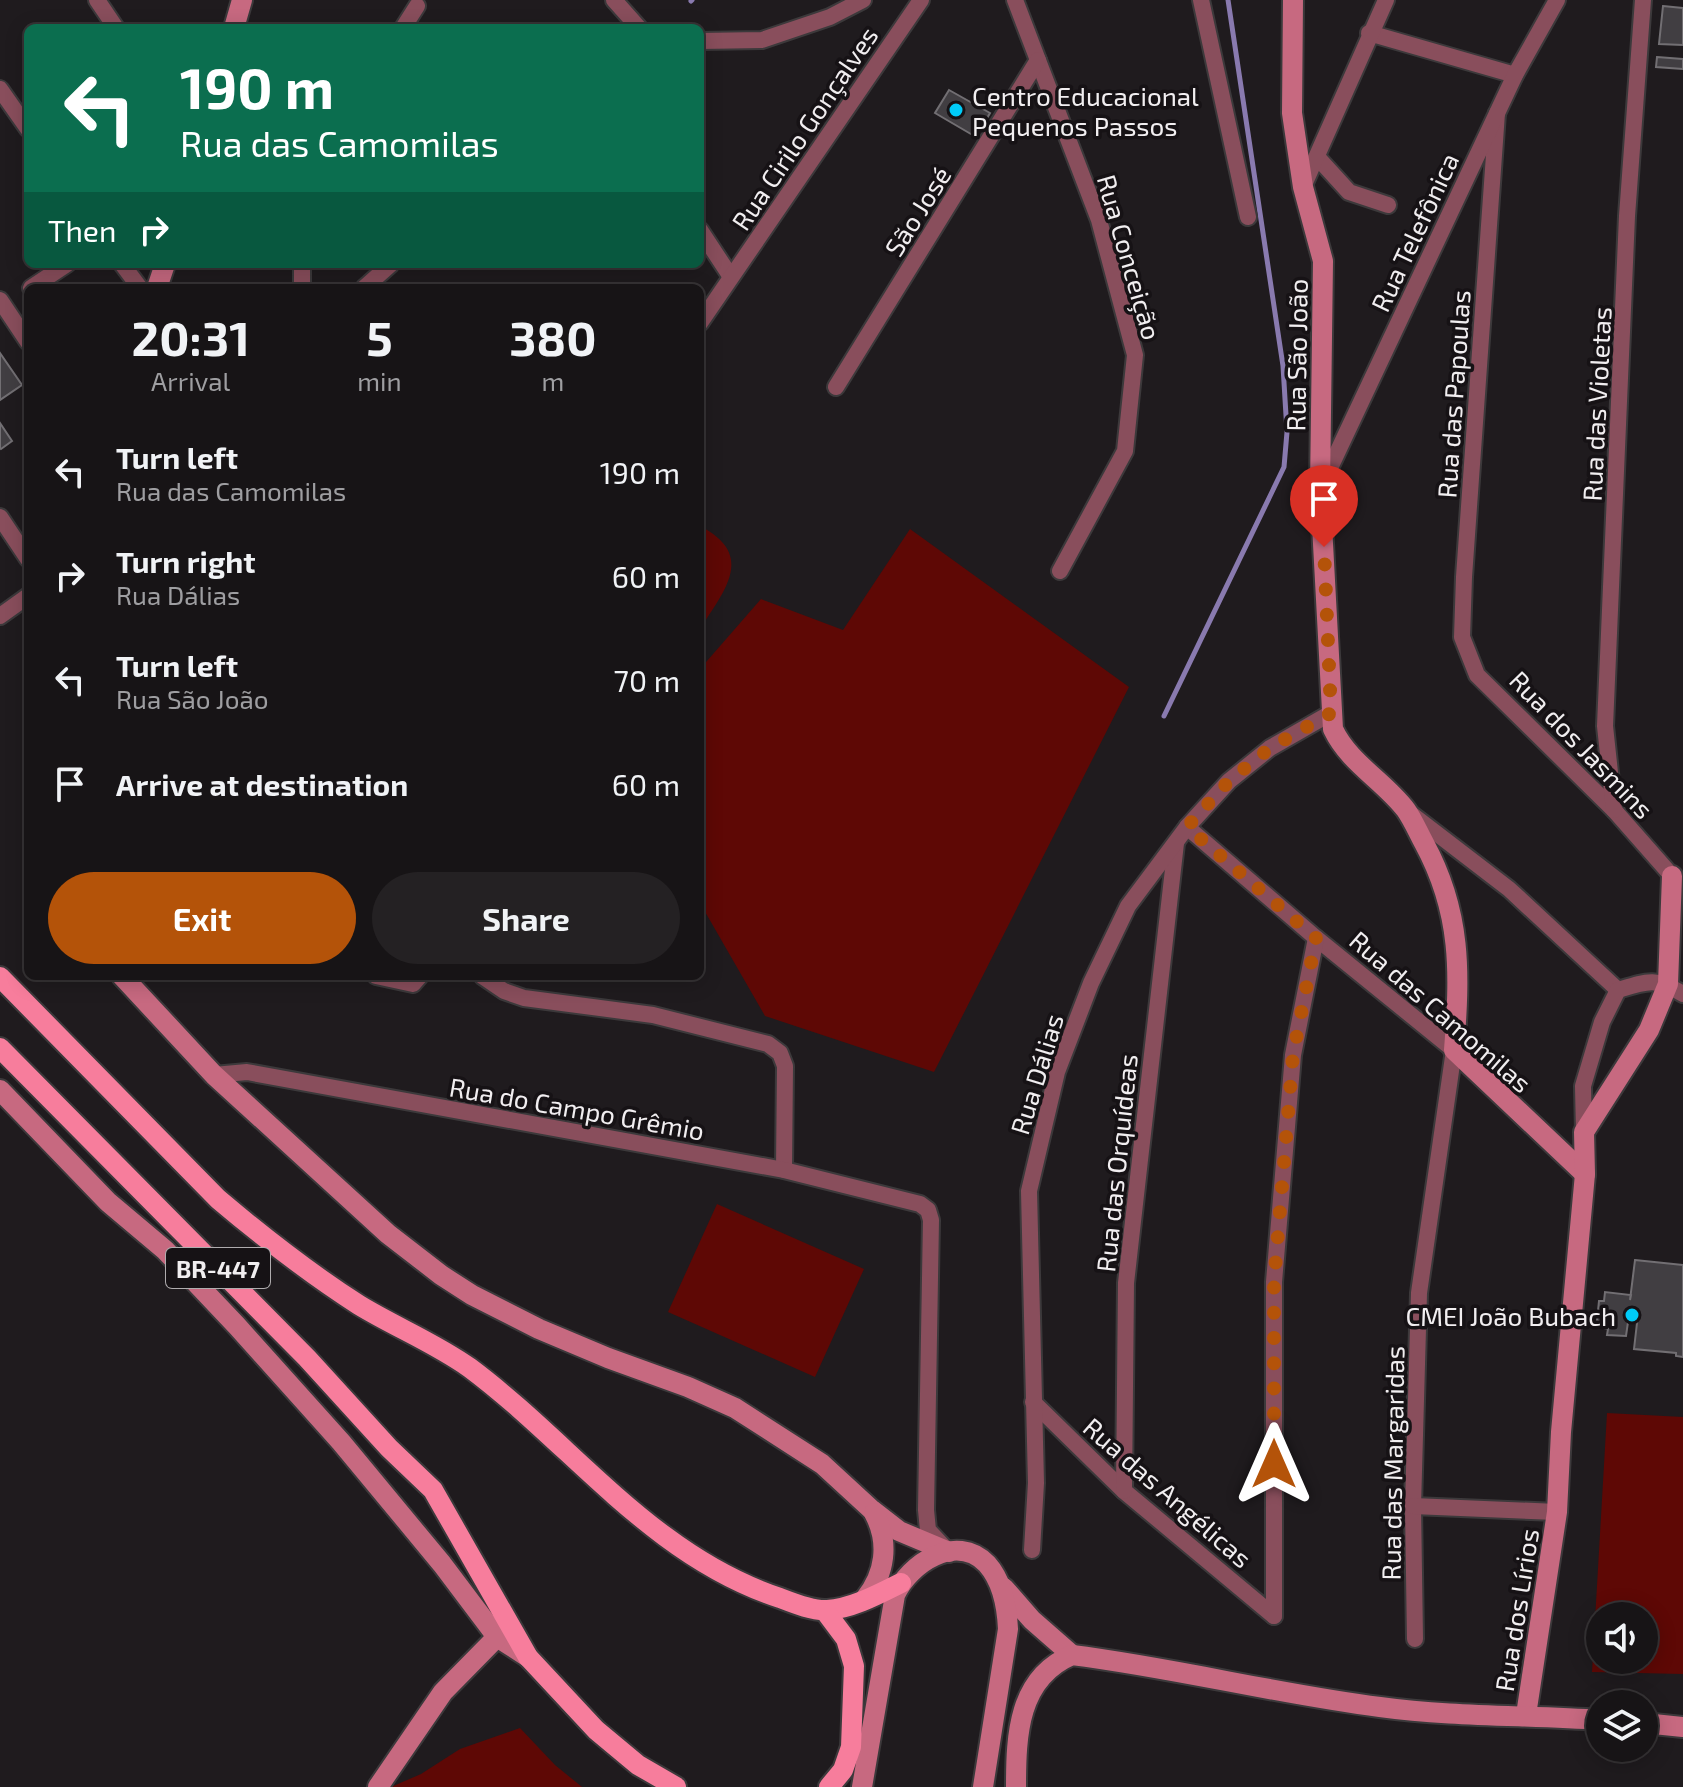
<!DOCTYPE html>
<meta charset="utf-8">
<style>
:root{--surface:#171416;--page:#242123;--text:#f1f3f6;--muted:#9e9ea1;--line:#363335;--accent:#b45309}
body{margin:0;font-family:"Exo 2",sans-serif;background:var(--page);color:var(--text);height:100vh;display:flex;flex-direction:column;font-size:30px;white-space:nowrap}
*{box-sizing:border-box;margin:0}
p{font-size:26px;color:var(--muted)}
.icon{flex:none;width:44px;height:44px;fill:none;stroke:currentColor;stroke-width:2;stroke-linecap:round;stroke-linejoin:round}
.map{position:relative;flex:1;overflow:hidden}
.side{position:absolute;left:24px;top:284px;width:680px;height:696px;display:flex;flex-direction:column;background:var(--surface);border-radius:12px;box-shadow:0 4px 20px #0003,0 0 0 2px var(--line)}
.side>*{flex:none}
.banner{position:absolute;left:24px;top:24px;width:680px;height:244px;border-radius:12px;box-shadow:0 4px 20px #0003,0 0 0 2px var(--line);background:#0b6e4f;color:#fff;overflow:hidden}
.buttons{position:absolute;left:1586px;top:1602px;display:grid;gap:16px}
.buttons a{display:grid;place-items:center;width:72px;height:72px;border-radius:50%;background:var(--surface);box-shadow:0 4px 20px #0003,0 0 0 2px var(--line);font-size:40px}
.pin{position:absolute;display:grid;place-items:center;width:68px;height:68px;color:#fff;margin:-82px -34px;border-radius:50% 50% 50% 0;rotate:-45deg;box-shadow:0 0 8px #0007}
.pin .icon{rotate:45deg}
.me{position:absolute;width:88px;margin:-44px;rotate:0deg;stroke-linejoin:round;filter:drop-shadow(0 0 6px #0008)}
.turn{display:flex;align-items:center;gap:28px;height:168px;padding:0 24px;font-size:36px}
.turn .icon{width:104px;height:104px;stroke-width:2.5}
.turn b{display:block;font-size:56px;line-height:68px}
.then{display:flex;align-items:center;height:76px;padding:0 24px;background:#0003;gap:16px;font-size:30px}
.eta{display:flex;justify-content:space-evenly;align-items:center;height:136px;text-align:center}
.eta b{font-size:48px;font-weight:700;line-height:56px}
.cta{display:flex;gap:16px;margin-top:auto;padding:16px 24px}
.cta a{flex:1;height:92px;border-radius:48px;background:var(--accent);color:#fff;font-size:32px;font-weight:700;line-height:92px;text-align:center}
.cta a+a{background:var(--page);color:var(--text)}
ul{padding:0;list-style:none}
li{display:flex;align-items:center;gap:24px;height:104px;padding:0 24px}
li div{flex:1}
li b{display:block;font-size:30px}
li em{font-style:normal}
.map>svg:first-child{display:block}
.green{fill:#5e0805;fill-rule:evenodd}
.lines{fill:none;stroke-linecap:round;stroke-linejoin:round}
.stream{stroke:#897aaf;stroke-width:5}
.building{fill:#413e42;stroke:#726f73;stroke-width:2}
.street-casing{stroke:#3c393b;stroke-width:20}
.secondary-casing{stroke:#3c393b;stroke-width:24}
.primary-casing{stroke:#3c393b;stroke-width:24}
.street{stroke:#894e5c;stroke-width:16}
.secondary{stroke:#c76980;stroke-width:20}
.primary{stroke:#f77d9c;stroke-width:20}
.route{stroke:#b45309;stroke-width:14;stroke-dasharray:0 25.2}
.poi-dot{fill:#00cbf8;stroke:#161215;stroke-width:3}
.labels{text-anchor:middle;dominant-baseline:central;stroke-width:7;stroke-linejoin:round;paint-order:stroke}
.shield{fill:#161215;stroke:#afacae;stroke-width:2}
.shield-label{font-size:24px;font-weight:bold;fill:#f1eef0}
.poi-label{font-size:26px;fill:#f1eef0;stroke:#161215;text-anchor:start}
.street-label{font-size:26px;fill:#f1eef0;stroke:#161215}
</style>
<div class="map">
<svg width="1683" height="1787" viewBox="0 0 1683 1787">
<rect width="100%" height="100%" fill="#1f1b1e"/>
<g class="green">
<path d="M700,526c56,29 25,64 0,103z"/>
<polygon points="910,529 1129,687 934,1072 765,1016 700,903 700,669 761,599 843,630"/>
<polygon points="717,1204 864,1269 815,1377 668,1312"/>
<path d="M1607,1413l76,4v257l-91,-2zM1644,1616v44h-44v-44z"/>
<polygon points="520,1728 555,1765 582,1787 391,1787 421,1774 460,1749"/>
</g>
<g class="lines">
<g class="stream">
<polyline points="691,1 692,0"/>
<polyline points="1164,716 1284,467 1287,432 1283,366 1228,0"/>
</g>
</g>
<g class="building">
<polygon points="1663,6 1683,8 1683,45 1659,44"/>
<polygon points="1657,57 1683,59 1683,69 1656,67"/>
<polygon points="949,90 990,113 976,137 935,113"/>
<polygon points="0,353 22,385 0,400"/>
<polygon points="0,423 12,441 1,449 0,448"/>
<polygon points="1635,1260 1683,1265 1683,1357 1676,1356 1676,1353 1634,1349 1637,1323 1628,1322 1626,1336 1607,1335 1608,1329 1603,1328 1604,1322 1597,1321 1599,1301 1604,1301 1605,1292 1631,1295 1630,1300"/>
</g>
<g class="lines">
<defs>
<g id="street">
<polyline points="97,0 116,28"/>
<polyline points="614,0 639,28"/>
<polyline points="1015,0 1099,220 1135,355 1125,451 1060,571"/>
<polyline points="1201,0 1248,217"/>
<polyline points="403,28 417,6"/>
<polyline points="1369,33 1515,75"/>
<polyline points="700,41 762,40 830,17 863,0"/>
<polyline points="0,89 28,129"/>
<polyline points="1497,113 1464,577 1462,637 1477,675 1614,810 1672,876"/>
<polyline points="1318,158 1349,192 1388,205"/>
<polyline points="1303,187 1386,0"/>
<polyline points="700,230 731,277"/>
<polyline points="122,264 140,288"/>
<polyline points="302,264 302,288"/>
<polyline points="31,288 67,264"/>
<polyline points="364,288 391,264"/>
<polyline points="0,300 28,342"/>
<polyline points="700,323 921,0"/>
<polyline points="836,387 1038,60"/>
<polyline points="1321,487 1515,75 1557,0"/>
<polyline points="0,517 28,559"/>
<polyline points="0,616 28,596"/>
<polyline points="1614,810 1605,726 1627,216 1643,0"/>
<polyline points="1410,813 1509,889 1618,990"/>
<polyline points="1187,827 1316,938 1454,1050 1419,1293 1413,1506 1415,1639"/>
<polyline points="376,976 413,984 420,976"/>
<polyline points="482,976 504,991 524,998 653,1015 768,1044 780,1053 785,1066 784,1170"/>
<polyline points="214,1075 247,1072 784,1170 920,1204 928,1210 931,1220 926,1510 928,1530 944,1547"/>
<path d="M1584,1132l-1,-46 19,-64 16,-32c29,-9 38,-13 65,4"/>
<polyline points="1033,1402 1124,1491 1274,1616"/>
<polyline points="1124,1491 1126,1283 1176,843"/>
<polyline points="1413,1506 1557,1512"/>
<polyline points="1032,1550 1036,1483 1029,1191 1057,1072 1091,983 1128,906 1187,827 1229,781 1270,748 1331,713"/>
<polyline points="1274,1616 1274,1282 1293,1055 1316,938"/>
</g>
<g id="secondary">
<path d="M1293,0l-1,113 11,74 20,74 -3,227 13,241c16,34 51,52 73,81 7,10 12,22 18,33 38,70 36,130 30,207l131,124"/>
<polyline points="234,28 242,0"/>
<polyline points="157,288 165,264"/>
<polyline points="122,976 214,1075 388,1234 441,1275 472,1295 539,1329 608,1358 688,1387 735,1408 822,1464 872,1510 899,1531 949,1552"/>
<polyline points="0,1090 108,1202 165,1250 237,1326 341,1442 442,1564 497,1637 528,1657"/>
<polyline points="1004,1588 1032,1620 1072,1655"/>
<path d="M865,1599c20,-25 25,-56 9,-86"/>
<polyline points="1526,1715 1557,1512 1561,1432 1585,1174 1584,1132 1649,1030 1668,984 1672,876"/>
<polyline points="1644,1723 1683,1727"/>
<polyline points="378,1787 443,1692 497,1637"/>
<path d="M862,1787l33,-192c14,-31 61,-63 92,-31 16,18 20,43 21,65l-25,158"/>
<path d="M1016,1787c0,-52 2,-109 56,-132 104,13 205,39 308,52 73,10 147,8 220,13"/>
</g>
<g id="primary">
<path d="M0,977l218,222c45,38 91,74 141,106 36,22 76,38 111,63 103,77 182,188 310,230 13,5 32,13 47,12 24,-1 52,-16 74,-27"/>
<polyline points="0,1048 307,1358 389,1448 433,1490 528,1657 596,1730 638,1765 676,1787"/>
<polyline points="825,1611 846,1639 854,1666 851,1747 843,1770 829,1787"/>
</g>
</defs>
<use href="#street" class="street-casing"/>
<use href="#secondary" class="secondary-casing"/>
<use href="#primary" class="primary-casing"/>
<use href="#street" class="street"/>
<use href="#secondary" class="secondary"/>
<use href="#primary" class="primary"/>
</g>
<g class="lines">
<polyline class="route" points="1274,1464 1274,1282 1293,1055 1316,938 1187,827 1229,781 1270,748 1331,713 1324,547"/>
</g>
<g class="poi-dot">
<circle cx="956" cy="110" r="8"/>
<circle cx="1632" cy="1315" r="8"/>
</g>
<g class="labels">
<rect class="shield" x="166" y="1248" width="104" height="40" rx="6"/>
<g class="shield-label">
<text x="218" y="1268">BR-447</text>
</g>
<g class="poi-label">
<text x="972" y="95">Centro Educacional<tspan x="972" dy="30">Pequenos Passos</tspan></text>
<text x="1616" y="1315" text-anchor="end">CMEI João Bubach</text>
</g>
<g class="street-label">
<text transform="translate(804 128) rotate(-56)">Rua Cirilo Gonçalves</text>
<text transform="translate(917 211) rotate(-58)">São José</text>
<text transform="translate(1414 232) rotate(-65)">Rua Telefônica</text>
<text transform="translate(1130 257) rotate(74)">Rua Conceição</text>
<text transform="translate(1296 355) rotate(-89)">Rua São João</text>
<text transform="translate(1453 394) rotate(-86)">Rua das Papoulas</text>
<text transform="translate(1596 404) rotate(-87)">Rua das Violetas</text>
<text transform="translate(1582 744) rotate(46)">Rua dos Jasmins</text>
<text transform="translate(1441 1011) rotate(41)">Rua das Camomilas</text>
<text transform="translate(1036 1074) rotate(-73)">Rua Dálias</text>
<text transform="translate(577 1108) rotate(10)">Rua do Campo Grêmio</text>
<text transform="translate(1116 1163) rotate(-84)">Rua das Orquídeas</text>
<text transform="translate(1392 1463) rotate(-89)">Rua das Margaridas</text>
<text transform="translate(1168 1492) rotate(41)">Rua das Angélicas</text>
<text transform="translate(1516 1610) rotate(-81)">Rua dos Lírios</text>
</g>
</g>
</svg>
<div class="buttons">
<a><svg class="icon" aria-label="sound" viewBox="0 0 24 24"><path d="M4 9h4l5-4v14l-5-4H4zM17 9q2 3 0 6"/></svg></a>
<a><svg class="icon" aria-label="layers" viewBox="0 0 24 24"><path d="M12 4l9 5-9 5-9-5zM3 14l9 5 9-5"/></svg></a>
</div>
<div class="pin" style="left:1324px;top:547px;background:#d93025"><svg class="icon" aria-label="arrive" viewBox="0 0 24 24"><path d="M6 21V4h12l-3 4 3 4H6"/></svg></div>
<svg class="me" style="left:1274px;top:1464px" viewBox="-20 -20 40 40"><path d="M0-17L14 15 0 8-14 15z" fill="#b45309" stroke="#fff" stroke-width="4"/></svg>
<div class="banner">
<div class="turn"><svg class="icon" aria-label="left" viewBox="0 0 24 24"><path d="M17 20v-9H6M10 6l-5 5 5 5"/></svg><div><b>190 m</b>Rua das Camomilas</div></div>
<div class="then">Then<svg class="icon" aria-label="right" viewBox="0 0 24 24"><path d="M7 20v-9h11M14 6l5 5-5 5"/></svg></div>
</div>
<section class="side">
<div class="eta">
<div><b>20:31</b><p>Arrival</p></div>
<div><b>5</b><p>min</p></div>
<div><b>380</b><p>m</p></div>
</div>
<ul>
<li><svg class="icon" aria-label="left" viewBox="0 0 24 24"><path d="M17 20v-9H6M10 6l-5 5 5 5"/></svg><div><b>Turn left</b><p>Rua das Camomilas</p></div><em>190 m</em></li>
<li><svg class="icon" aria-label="right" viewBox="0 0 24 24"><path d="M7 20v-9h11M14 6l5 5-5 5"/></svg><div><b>Turn right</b><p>Rua Dálias</p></div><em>60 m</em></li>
<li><svg class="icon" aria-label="left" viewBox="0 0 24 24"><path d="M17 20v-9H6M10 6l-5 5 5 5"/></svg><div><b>Turn left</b><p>Rua São João</p></div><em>70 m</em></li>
<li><svg class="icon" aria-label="arrive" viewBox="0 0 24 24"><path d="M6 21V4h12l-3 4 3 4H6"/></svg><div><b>Arrive at destination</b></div><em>60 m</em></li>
</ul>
<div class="cta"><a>Exit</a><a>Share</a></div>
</section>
</div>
